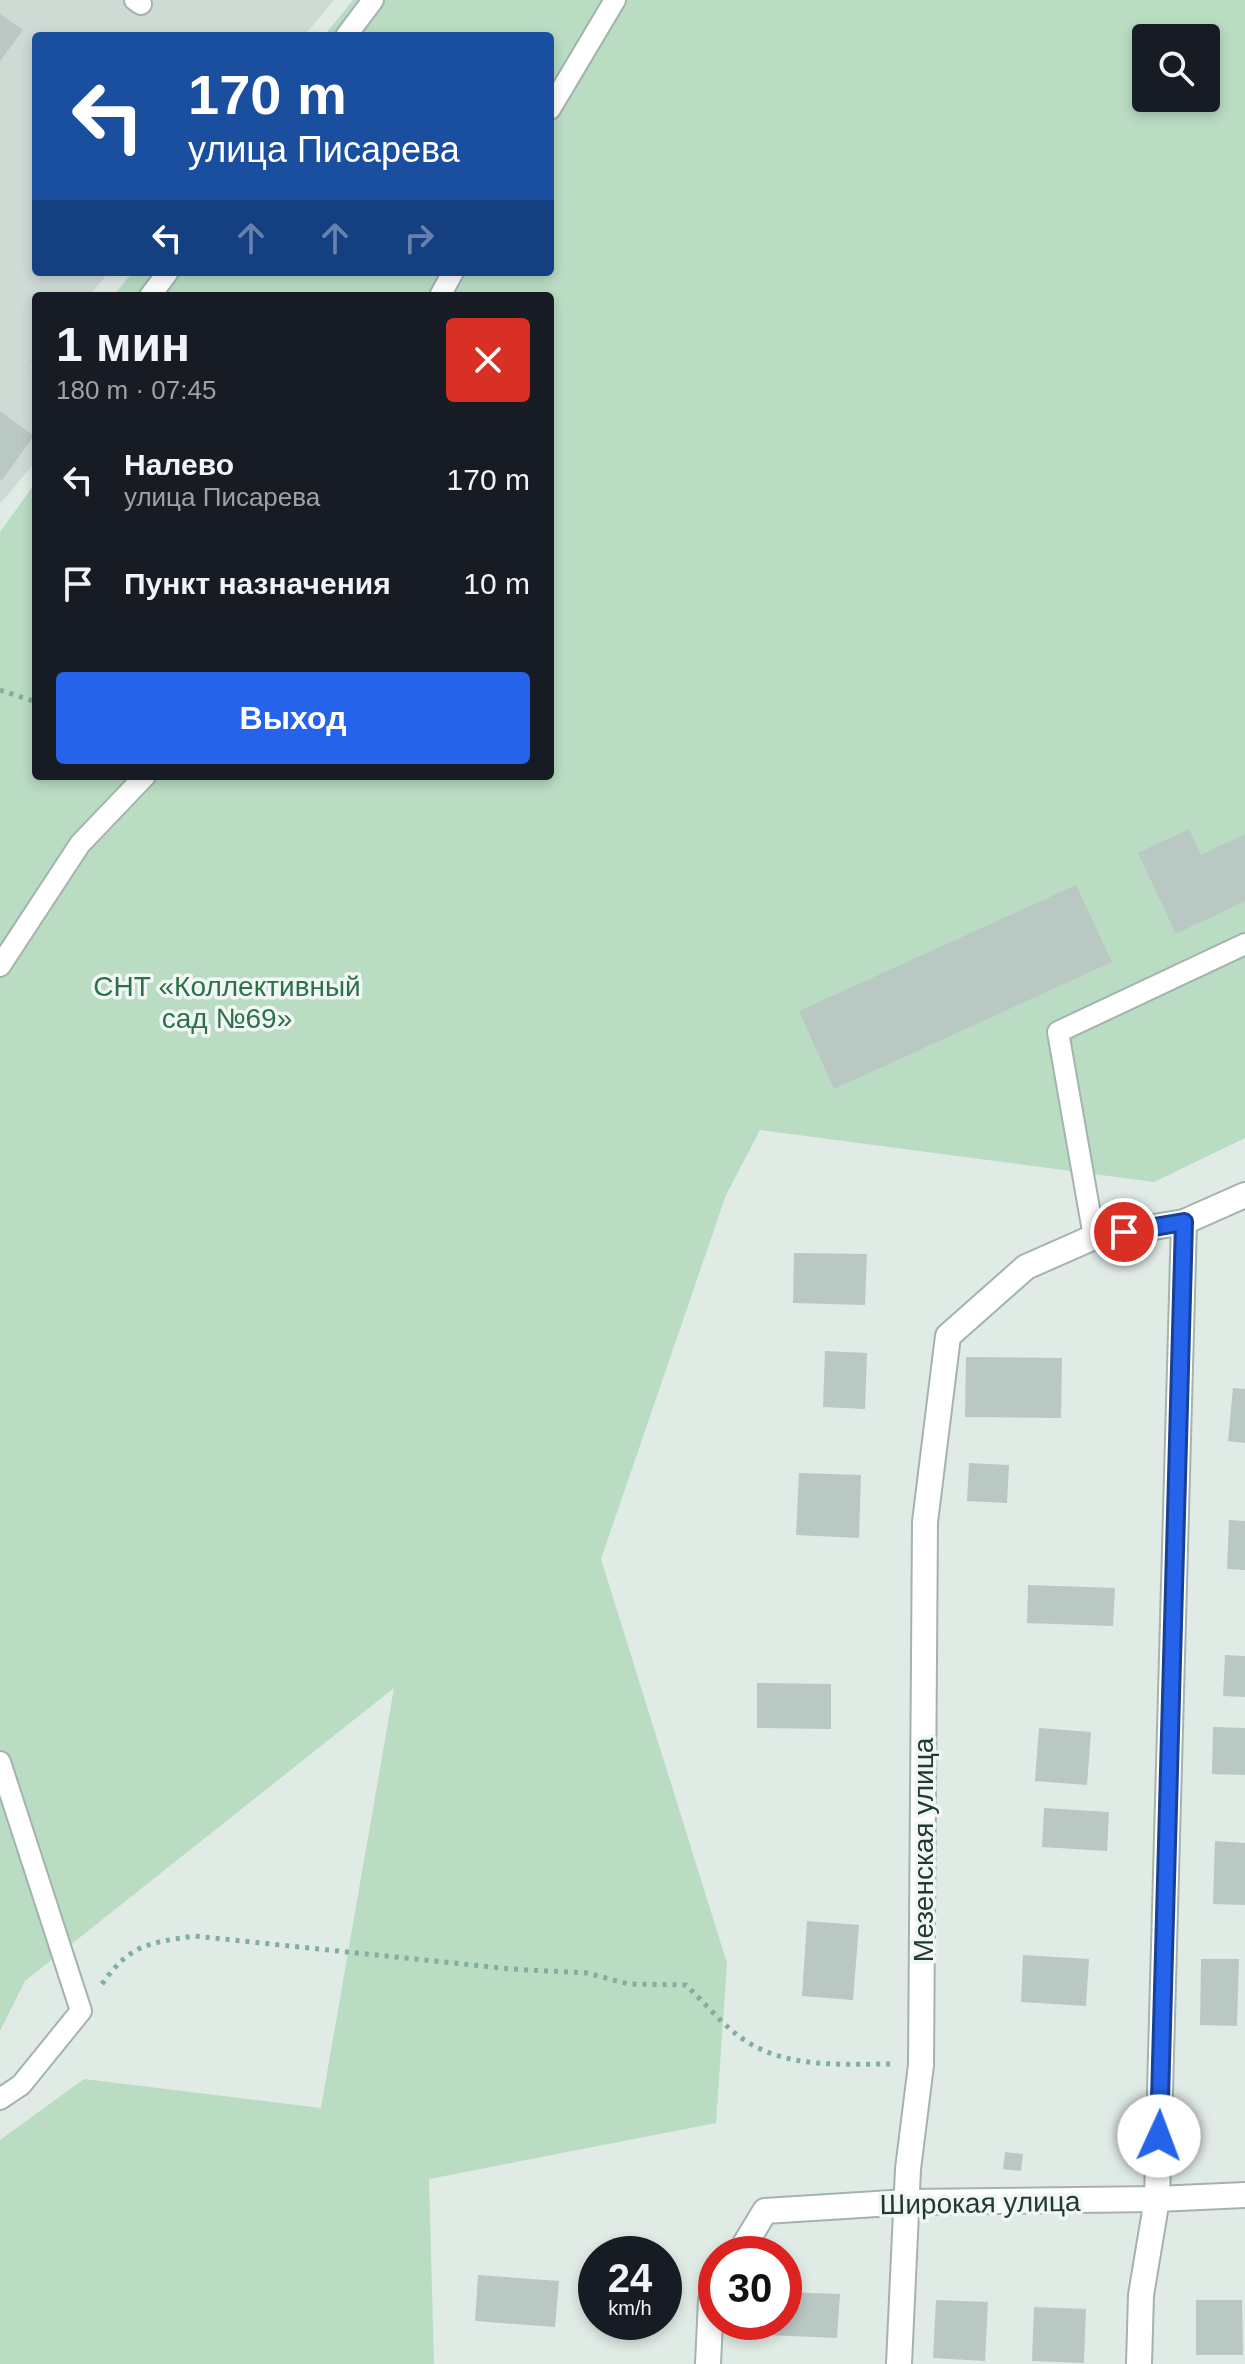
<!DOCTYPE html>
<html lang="ru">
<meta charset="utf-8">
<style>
:root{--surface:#171b24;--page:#242831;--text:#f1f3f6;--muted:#9ea1a6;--accent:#2563eb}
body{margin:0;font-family:Helvetica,sans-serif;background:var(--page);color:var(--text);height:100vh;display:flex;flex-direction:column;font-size:30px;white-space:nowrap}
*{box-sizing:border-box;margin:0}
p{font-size:26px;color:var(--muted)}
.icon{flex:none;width:44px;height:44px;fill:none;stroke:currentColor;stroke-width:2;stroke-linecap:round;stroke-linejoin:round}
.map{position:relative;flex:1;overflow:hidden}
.details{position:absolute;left:32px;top:292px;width:522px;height:488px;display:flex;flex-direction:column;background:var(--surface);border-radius:8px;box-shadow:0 4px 12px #0003}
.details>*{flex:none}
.hud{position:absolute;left:32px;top:32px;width:522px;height:244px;border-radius:8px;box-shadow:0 4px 12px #0003;background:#1a4fa0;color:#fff;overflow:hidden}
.controls{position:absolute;left:1132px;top:24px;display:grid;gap:16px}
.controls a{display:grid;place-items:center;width:88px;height:88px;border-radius:8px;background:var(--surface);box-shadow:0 4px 12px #0003;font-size:40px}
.speed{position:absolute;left:578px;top:2236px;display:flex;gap:16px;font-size:40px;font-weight:700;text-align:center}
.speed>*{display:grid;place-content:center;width:104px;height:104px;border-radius:50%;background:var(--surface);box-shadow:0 4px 12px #0003;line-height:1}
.speed small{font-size:20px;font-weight:400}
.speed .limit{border:12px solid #d22;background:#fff;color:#111}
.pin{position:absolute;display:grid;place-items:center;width:68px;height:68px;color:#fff;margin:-34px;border:4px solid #fff;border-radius:50%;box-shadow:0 2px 8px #0007}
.me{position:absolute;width:88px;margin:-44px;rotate:2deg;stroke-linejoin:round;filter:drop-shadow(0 0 6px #0008)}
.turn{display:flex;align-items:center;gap:28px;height:168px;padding:0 24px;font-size:36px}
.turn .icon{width:104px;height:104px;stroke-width:2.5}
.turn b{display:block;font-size:56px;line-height:68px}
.lanes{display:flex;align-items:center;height:76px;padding:0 24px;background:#0003;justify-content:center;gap:40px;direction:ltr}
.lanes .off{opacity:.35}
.round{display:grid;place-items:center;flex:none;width:84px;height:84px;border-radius:8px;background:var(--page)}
.summary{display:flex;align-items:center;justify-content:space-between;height:136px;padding:0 24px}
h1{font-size:48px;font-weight:700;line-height:60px}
.button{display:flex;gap:16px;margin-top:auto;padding:16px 24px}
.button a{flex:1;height:92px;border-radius:8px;background:var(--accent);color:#fff;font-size:32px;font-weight:700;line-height:92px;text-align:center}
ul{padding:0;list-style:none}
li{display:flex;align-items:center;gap:24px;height:104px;padding:0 24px}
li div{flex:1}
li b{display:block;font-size:30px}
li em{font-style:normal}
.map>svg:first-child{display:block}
.built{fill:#cedbd5}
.green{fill:#b9dcc3;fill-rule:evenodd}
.building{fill:#b9c8c2}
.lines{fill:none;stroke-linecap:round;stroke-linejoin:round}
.lane-casing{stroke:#a3b3ad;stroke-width:24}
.street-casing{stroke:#a3b3ad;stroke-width:28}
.path{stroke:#81aea0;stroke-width:5;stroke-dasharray:4 6;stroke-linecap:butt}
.lane{stroke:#fff;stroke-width:20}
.street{stroke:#fff;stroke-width:24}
.route-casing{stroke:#184099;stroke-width:20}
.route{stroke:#2563eb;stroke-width:14}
.labels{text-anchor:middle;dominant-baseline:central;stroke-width:7;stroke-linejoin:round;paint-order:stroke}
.park-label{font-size:28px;fill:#2c7148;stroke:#f1f7f4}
.street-label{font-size:28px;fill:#213b34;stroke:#f1f7f4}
</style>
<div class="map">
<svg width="1245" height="2364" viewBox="0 0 1245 2364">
<rect width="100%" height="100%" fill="#e0ebe6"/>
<polygon class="built" points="0,0 334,0 304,36 36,36 36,272 109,272 89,296 36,296 36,360 31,366 36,383 36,461 0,504"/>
<path class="green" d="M353,0h892v1138l-91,44 -394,-52 -34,65 -125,364 126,404 -11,160 -287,56 5,185h-434v-224l84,-61 237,29 73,-420 -369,293 -25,50v-1499l36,-50v294h514v-480h-437l20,-24h417v-236h-226zM1146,38h60v60h-60z"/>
<g class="building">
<polygon points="0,14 23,30 0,61"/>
<polygon points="0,411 34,436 2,480 0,479"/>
<polygon points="1189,829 1201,855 1245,834 1245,901 1176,934 1138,853"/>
<polygon points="1076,885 1112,962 834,1089 799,1011"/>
<polygon points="794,1253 867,1254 865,1305 793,1303"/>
<polygon points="825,1351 867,1353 865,1409 823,1407"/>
<polygon points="966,1357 1062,1358 1061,1418 965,1417"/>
<polygon points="1233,1388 1245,1389 1245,1443 1228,1441"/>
<polygon points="969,1463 1009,1465 1007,1503 967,1501"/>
<polygon points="799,1473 861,1475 859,1538 796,1535"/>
<polygon points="1229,1520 1245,1521 1245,1570 1227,1569"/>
<polygon points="1028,1585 1115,1588 1113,1626 1027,1623"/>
<polygon points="1225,1655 1245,1656 1245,1697 1223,1696"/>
<polygon points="757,1683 831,1684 831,1729 757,1728"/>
<polygon points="1213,1727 1245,1728 1245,1775 1212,1774"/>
<polygon points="1039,1728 1091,1732 1087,1785 1035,1781"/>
<polygon points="1044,1808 1109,1812 1107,1851 1042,1847"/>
<polygon points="1215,1841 1245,1843 1245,1905 1213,1904"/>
<polygon points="807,1921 859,1925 853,2000 802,1996"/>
<polygon points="1023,1955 1089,1959 1086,2006 1021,2002"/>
<polygon points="1201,1959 1239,1959 1237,2026 1200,2025"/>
<polygon points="1005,2152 1023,2154 1021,2171 1003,2169"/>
<polygon points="478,2275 559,2281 555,2327 475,2321"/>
<polygon points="784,2292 840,2294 837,2338 767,2335 768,2322 784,2322"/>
<polygon points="936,2300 988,2302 985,2361 933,2358"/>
<polygon points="1196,2300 1242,2300 1243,2355 1196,2355"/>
<polygon points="1034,2307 1086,2309 1084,2363 1032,2361"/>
<polygon points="596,2322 657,2322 657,2331 596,2328"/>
</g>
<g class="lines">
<defs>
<g id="lane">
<polyline points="135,0 141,4"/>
<polyline points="346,36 373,0"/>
<polyline points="550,109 615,0"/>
<polyline points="150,296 168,272"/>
<polyline points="440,296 453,272"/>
<polyline points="0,966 80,844 145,776"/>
<polyline points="1094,1237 1058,1032 1245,944"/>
<polyline points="0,1762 81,2011 21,2085 0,2099"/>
</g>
<g id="street">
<polyline points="739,2254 765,2211 908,2202 1157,2199 1245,2195"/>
<polyline points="708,2364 711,2300 716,2292"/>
<polyline points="899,2364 908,2169 921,2065 925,1522 948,1336 1026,1267 1094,1237 1184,1222 1245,1195"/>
<polyline points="1139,2364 1141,2295 1157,2199 1184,1222"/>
</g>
</defs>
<use href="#lane" class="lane-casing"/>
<use href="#street" class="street-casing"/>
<g class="path">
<polyline points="0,690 36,702"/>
<path d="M102,1984c28,-40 47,-41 92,-48l317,33 76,4 42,11 57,1c15,14 29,31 44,44 46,41 105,35 162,35"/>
</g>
<use href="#lane" class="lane"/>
<use href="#street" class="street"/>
</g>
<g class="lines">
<defs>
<polyline id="route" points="1124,1232 1184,1222 1159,2136"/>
</defs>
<use href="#route" class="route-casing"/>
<use href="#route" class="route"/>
</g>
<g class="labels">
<g class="park-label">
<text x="227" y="986">СНТ «Коллективный<tspan x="227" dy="32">сад №69»</tspan></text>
</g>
<g class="street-label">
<text transform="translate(923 1850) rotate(-90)">Мезенская улица</text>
<text transform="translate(980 2203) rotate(-1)">Широкая улица</text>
</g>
</g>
</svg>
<div class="controls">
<a><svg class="icon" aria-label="search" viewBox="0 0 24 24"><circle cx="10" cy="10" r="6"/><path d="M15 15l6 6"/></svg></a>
</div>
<div class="speed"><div>24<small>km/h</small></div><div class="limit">30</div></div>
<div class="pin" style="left:1124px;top:1232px;background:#d93025"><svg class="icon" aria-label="arrive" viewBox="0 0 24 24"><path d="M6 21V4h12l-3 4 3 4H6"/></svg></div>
<svg class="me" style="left:1159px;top:2136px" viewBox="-20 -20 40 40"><circle r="19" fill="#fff"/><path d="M0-13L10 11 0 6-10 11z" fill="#2563eb"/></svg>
<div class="hud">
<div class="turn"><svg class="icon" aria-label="left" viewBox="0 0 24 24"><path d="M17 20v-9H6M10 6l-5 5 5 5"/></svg><div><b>170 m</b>улица Писарева</div></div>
<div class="lanes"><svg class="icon" aria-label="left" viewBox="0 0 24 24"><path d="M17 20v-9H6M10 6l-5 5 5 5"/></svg><svg class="icon off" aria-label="ahead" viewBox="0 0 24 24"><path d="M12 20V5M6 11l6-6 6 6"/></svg><svg class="icon off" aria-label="ahead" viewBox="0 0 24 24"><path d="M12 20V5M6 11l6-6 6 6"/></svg><svg class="icon off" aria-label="right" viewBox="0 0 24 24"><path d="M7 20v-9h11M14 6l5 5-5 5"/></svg></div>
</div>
<section class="details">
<div class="summary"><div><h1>1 мин</h1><p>180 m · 07:45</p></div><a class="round" style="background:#d93025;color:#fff"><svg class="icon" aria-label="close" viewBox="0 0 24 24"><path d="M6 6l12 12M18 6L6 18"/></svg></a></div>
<ul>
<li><svg class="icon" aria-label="left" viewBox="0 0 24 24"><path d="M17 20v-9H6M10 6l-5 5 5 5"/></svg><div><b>Налево</b><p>улица Писарева</p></div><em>170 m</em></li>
<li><svg class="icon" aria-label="arrive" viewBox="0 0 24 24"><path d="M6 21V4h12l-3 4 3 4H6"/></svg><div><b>Пункт назначения</b></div><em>10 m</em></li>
</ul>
<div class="button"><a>Выход</a></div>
</section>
</div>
